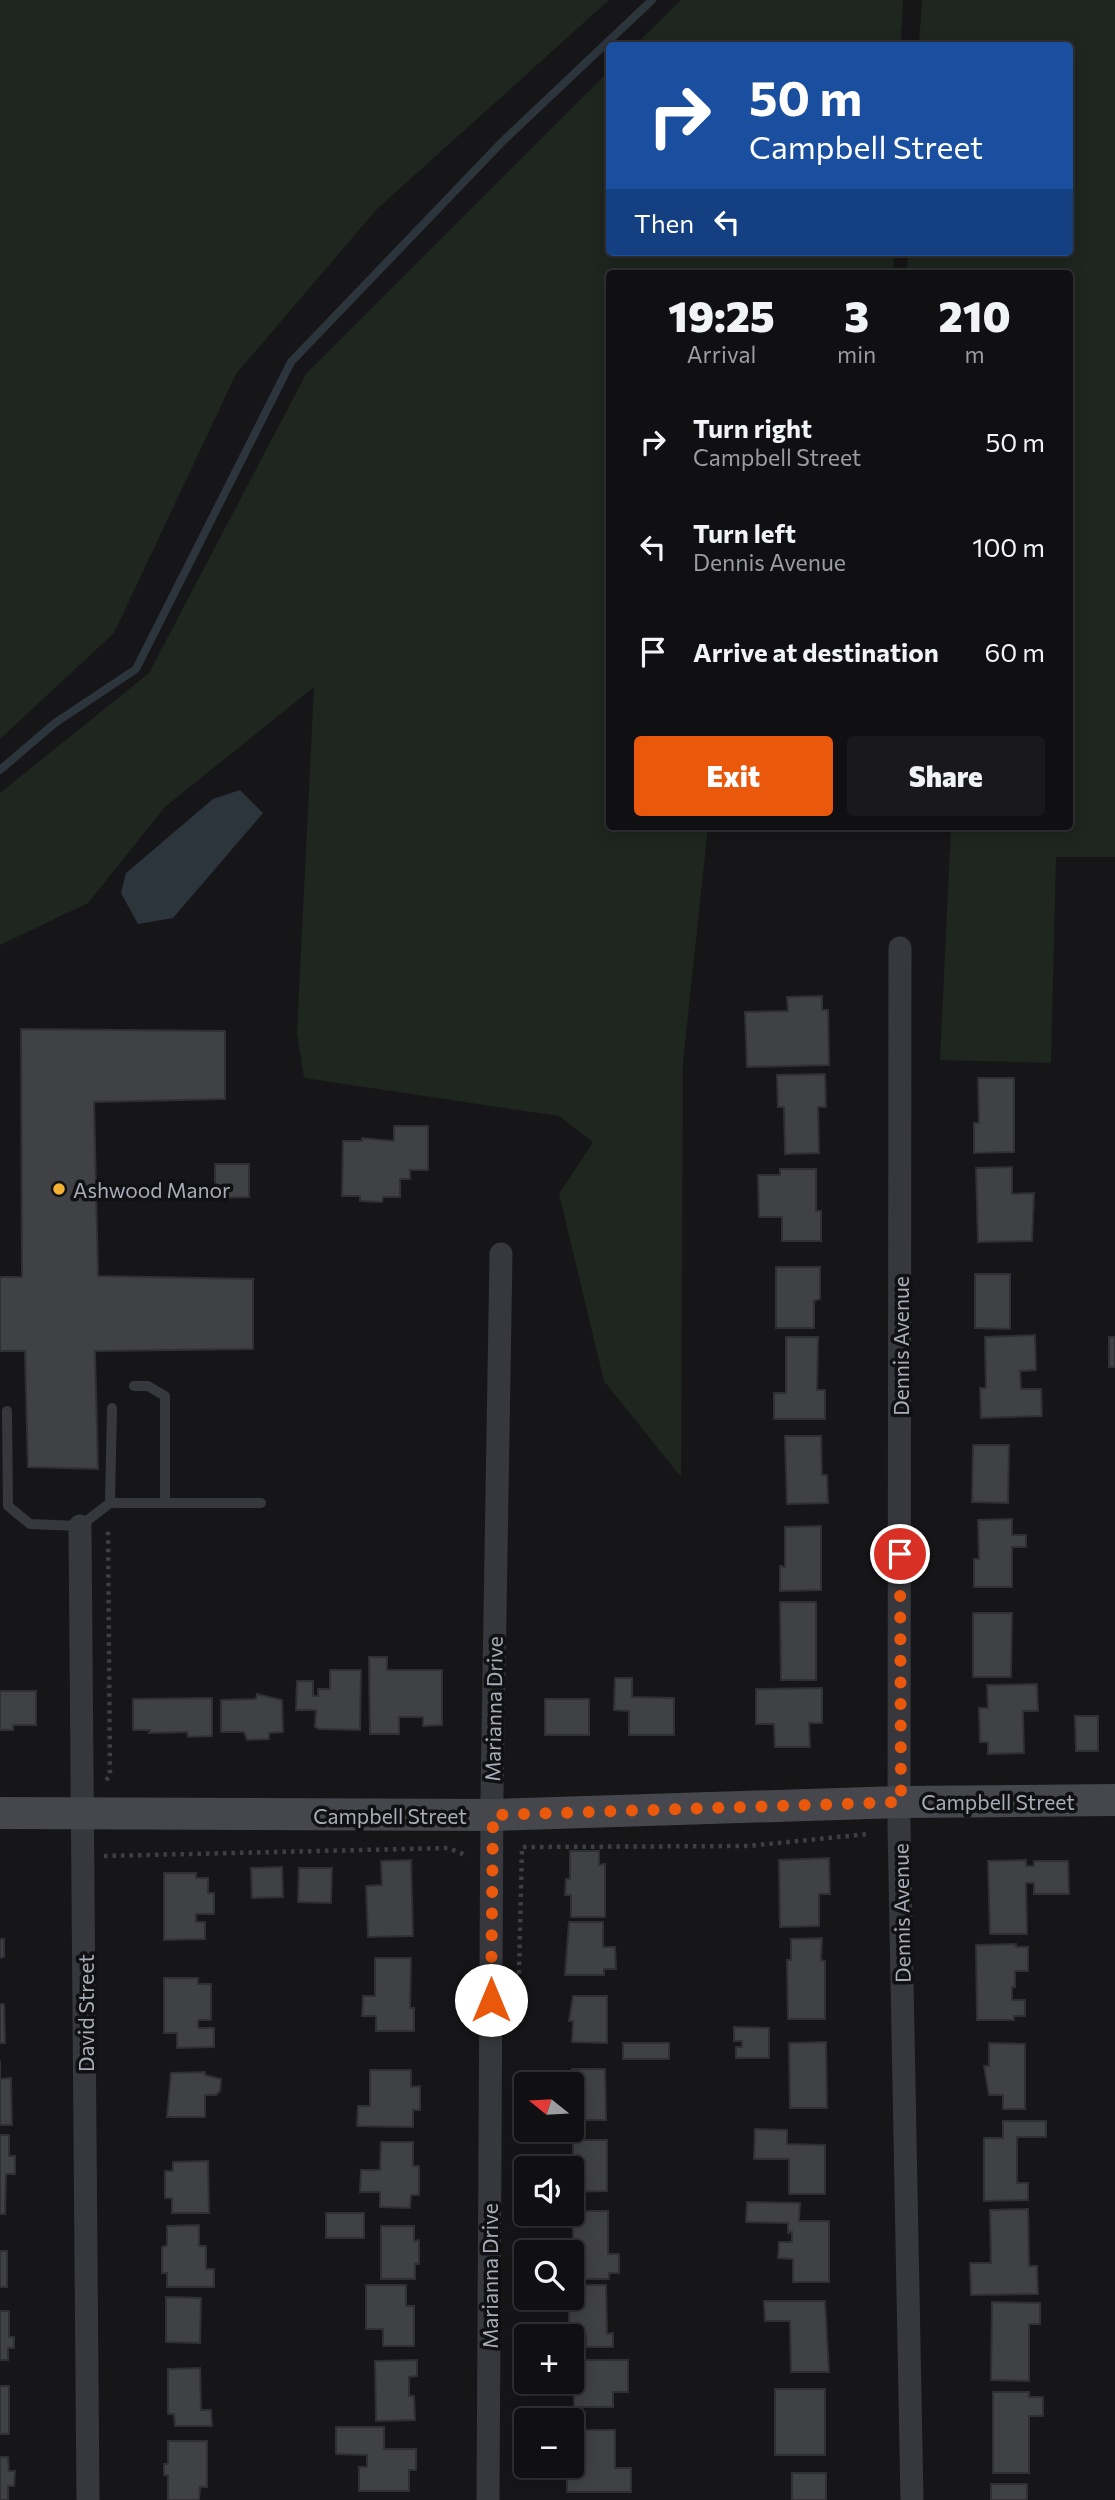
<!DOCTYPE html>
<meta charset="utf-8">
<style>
:root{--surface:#101012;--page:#19191b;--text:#f1f3f6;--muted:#9c9d9f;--line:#303032;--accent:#ea580c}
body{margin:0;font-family:Commissioner,sans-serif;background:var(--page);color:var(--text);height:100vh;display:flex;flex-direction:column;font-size:26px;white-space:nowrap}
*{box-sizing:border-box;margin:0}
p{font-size:23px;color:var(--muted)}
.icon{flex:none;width:38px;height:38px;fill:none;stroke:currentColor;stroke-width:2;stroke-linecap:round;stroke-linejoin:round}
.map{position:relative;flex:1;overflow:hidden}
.panel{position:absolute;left:606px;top:270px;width:467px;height:560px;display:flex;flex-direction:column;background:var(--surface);border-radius:7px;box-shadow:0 4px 18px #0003,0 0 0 2px var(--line)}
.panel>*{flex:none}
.hud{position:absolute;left:606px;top:42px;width:467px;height:214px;border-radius:7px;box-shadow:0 4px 18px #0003,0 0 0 2px var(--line);background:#1a4fa0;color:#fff;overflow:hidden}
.needle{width:46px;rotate:288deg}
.fabs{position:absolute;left:514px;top:2072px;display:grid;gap:14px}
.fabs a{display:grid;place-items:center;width:70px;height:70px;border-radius:7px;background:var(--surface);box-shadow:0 4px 18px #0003,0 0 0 2px var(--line);font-size:35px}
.pin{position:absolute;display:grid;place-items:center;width:60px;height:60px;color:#fff;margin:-30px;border:4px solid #fff;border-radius:50%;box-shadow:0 2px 7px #0007}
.me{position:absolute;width:77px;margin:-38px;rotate:0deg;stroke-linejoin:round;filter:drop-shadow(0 0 5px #0008)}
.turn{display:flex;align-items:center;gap:24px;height:147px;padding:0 28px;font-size:32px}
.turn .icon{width:91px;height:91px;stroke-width:2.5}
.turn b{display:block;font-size:49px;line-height:60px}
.then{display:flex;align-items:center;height:66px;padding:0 28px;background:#0003;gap:14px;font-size:26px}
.eta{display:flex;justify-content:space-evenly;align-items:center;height:119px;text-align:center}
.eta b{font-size:42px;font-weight:800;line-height:49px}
.action{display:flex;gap:14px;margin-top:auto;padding:14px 28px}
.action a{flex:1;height:80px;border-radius:7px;background:var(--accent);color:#fff;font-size:28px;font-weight:800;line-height:80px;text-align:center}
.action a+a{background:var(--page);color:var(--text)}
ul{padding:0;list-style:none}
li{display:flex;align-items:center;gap:21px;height:105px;padding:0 28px}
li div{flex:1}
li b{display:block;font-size:26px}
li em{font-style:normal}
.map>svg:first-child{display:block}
.green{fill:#1e261f}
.water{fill:#2c353c}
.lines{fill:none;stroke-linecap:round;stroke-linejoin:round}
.stream{stroke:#2c353c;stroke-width:8}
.building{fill:#404145;stroke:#303034;stroke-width:2}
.path{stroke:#3d3f44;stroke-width:4.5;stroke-dasharray:3.5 5;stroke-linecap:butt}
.lane{stroke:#37383d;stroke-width:10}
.street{stroke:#37383d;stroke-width:23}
.secondary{stroke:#45474d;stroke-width:32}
.route{stroke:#ea580c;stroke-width:12;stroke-dasharray:0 21.6}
.poi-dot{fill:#f2b134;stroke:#111113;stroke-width:2.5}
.labels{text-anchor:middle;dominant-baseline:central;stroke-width:7;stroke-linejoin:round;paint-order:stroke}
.poi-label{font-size:21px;fill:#a8adb8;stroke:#111113;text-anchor:start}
.street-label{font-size:21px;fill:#a8adb8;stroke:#111113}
</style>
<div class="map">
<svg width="1115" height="2500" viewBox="0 0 1115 2500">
<rect width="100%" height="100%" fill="#161618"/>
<g class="green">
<polygon points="0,0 609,0 377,209 236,374 114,633 0,739"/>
<polygon points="681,0 903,0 901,45 635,45"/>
<polygon points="922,0 1115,0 1115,857 1056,857 1051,1063 940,1060 951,826 1069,826 1069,273 907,273 908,252 1069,252 1069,46 919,45"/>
<polygon points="609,71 609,252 894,252 893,273 609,273 609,826 708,826 683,1062 681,1477 604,1381 559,1194 593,1142 559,1116 304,1078 297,1033 314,687 165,807 88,903 0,945 0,793 149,673 306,374"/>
</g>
<polygon class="water" points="240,790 263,813 173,918 138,924 121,893 126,873 213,799"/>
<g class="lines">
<polyline class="stream" points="0,770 55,723 136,669 291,362 502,142 652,0"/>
</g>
<g class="building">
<polygon points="822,996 822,1010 828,1010 829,1065 747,1067 745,1012 788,1011 787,997"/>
<polygon points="21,1029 225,1031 225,1099 94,1102 98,1276 253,1279 253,1349 95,1351 98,1469 28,1467 25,1351 0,1351 0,1277 22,1277"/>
<polygon points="825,1074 826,1107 818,1107 819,1153 785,1154 784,1107 778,1107 777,1075"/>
<polygon points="978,1078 1014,1078 1014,1152 974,1153 974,1123 979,1123"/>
<polygon points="394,1126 428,1126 428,1170 410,1170 410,1179 400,1179 400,1197 383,1197 382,1202 360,1201 360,1196 342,1196 343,1141 362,1141 362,1138 394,1141"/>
<polygon points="215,1164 249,1164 249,1197 215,1198"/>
<polygon points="1012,1167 1012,1194 1034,1193 1032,1241 978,1242 976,1168"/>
<polygon points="780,1169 816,1169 816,1211 821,1211 821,1241 782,1241 782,1217 759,1217 758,1175 780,1175"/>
<polygon points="776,1267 820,1267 820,1299 814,1301 814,1328 776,1328"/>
<polygon points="975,1274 1010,1274 1010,1329 975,1328"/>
<polygon points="1035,1335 1036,1370 1020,1371 1021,1389 1041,1389 1042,1416 981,1418 980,1388 986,1388 985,1337"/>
<polygon points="786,1337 818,1337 817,1390 825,1390 825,1419 774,1419 774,1393 786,1393"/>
<rect x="1109" y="1337" width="6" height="30"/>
<polygon points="785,1436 821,1436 822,1475 827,1475 828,1503 787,1504"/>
<polygon points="973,1445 1009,1445 1008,1503 972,1502"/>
<polygon points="1012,1519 1012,1535 1026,1535 1026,1547 1012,1547 1012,1587 974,1587 974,1559 979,1559 978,1520"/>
<polygon points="821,1526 821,1590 780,1591 780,1566 785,1567 785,1527"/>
<polygon points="780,1602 816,1602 816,1680 781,1680"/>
<polygon points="973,1613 1012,1613 1011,1677 973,1677"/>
<polygon points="369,1657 387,1657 387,1670 442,1670 442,1725 423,1726 423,1717 399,1717 399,1734 370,1734"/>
<polygon points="330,1670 361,1670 360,1730 319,1729 315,1727 316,1710 296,1710 297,1681 313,1681 313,1696 318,1696 318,1689 330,1689"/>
<polygon points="615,1678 632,1678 632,1697 674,1698 674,1735 629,1735 629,1711 614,1710"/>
<polygon points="1037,1684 1038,1711 1023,1711 1024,1753 988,1754 988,1742 980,1742 979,1708 988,1708 987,1685"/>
<polygon points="822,1688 822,1723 809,1723 810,1747 775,1747 774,1724 756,1724 756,1689"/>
<polygon points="0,1691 36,1691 36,1725 13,1725 13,1730 0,1730"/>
<polygon points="257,1694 282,1700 283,1732 269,1733 269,1739 247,1740 244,1732 221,1732 221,1700 256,1699"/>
<polygon points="212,1698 212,1736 188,1737 187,1732 149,1733 150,1730 133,1730 133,1699"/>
<rect x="545" y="1699" width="44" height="36"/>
<polygon points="1075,1716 1098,1716 1098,1751 1076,1751"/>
<polygon points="570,1851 599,1851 599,1865 605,1864 605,1917 571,1917 571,1895 565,1895 566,1879 570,1879"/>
<polygon points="829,1858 830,1894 819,1894 819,1926 780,1927 779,1860"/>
<polygon points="411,1860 413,1936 368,1937 366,1886 382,1885 381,1861"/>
<polygon points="1026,1860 1026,1866 1034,1866 1034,1861 1068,1861 1069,1894 1034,1894 1034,1883 1026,1883 1027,1934 990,1934 988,1861"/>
<polygon points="282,1867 283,1897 252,1898 251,1868"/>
<polygon points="299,1868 332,1868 331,1903 298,1902"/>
<polygon points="164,1873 196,1873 196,1878 208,1878 208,1893 214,1893 214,1914 196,1914 196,1922 205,1922 205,1939 164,1940"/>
<polygon points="569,1922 603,1922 603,1947 615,1947 616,1969 604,1969 604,1975 565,1975"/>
<polygon points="822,1938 821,1960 825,1961 825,2019 788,2019 787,1960 791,1960 791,1939"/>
<polygon points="0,1939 4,1939 4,1957 0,1958"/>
<polygon points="1016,1944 1016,1947 1028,1947 1028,1971 1015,1971 1015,1987 1012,1987 1012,2000 1025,2000 1025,2016 1014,2016 1014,2020 977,2020 976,1945"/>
<polygon points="375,1958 411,1958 410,2008 414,2008 414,2031 376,2031 376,2016 362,2016 363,1996 375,1996"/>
<polygon points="164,1978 198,1978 198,1984 211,1984 211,2020 198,2020 198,2028 214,2028 214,2047 177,2048 177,2033 164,2033"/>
<polygon points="573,1996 607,1996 607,2043 572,2042 573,2021 569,2021"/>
<polygon points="0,2004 4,2004 5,2043 0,2043"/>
<polygon points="734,2027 769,2028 769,2058 736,2058 736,2047 742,2047 742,2041 734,2041"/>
<polygon points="826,2042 827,2108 790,2108 789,2043"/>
<rect x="623" y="2043" width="46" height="16"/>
<polygon points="989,2043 1025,2044 1025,2109 1003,2109 1003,2095 989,2095 984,2066 989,2066"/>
<polygon points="0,2060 0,2079 11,2078 12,2125 0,2125"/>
<polygon points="572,2069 605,2069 606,2120 572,2120 572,2084 566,2084 566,2081 572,2081"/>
<polygon points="370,2070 411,2070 411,2087 420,2086 420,2110 413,2110 413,2127 357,2126 358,2106 370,2106"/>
<polygon points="205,2072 205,2075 221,2079 220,2091 216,2095 205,2095 205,2117 167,2117 171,2073"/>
<polygon points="1003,2121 1046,2121 1046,2137 1017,2137 1017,2183 1028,2183 1028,2200 984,2201 984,2138 1003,2138"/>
<polygon points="755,2129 787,2130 787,2144 825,2145 825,2194 789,2194 789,2159 754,2159"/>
<polygon points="0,2135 9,2135 9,2156 15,2156 15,2174 6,2174 5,2214 0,2214"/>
<polygon points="573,2140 607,2140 607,2191 573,2192 572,2168 568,2168 568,2163 573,2163"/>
<polygon points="381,2142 413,2142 413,2166 419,2166 419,2195 411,2195 410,2208 380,2207 380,2192 360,2192 361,2170 380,2170"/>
<polygon points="208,2161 209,2213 172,2213 172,2198 165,2198 165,2171 173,2171 173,2162"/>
<polygon points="747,2202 800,2203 799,2221 829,2221 829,2282 793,2282 793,2259 778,2258 779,2242 792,2242 792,2232 788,2233 788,2223 746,2222"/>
<polygon points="1028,2209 1029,2266 1037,2266 1038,2294 971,2295 970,2263 991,2263 990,2210"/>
<polygon points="573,2211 608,2211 608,2254 619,2254 619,2273 609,2273 609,2279 573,2279"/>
<rect x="326" y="2213" width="38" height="25"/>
<polygon points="199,2225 199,2246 206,2246 206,2269 214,2269 214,2287 167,2287 167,2273 162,2273 162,2247 167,2245 167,2226"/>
<polygon points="381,2226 414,2226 414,2241 419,2240 419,2264 415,2264 415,2279 381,2279"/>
<rect x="0" y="2251" width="7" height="36"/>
<polygon points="366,2285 406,2285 406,2306 414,2306 414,2346 383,2346 383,2329 366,2329"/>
<polygon points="574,2285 606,2285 607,2334 613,2333 613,2347 586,2347 586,2334 575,2334 575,2323 569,2323 569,2298 574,2298"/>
<polygon points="166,2297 201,2298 200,2343 166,2342"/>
<polygon points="764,2301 825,2301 829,2372 791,2372 790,2321 765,2321"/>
<polygon points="992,2302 1040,2303 1040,2324 1029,2324 1029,2381 991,2380"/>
<polygon points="0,2311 9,2311 9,2337 14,2337 14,2348 8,2348 8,2360 0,2360"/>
<polygon points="417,2360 417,2376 409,2377 409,2396 414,2396 415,2420 376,2421 375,2361"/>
<polygon points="574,2360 628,2360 628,2392 613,2392 613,2407 574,2407"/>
<polygon points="200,2368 201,2410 211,2410 212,2426 175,2426 174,2414 168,2414 168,2369"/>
<rect x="0" y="2386" width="9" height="48"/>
<rect x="775" y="2389" width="50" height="66"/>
<polygon points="993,2392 1029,2392 1029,2397 1043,2397 1043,2416 1029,2416 1029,2473 993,2473"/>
<polygon points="336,2427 384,2427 384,2449 416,2449 416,2470 409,2470 409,2491 359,2491 359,2467 367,2467 367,2455 336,2454"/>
<polygon points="575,2430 615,2430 615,2468 631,2468 631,2492 567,2492 567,2472 584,2472 583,2451 575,2451"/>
<polygon points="168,2441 207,2441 207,2487 200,2487 199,2500 168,2500 168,2475 164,2475 164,2464 168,2464"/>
<polygon points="0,2457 8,2457 9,2471 15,2471 14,2486 8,2486 8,2500 0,2500"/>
<rect x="792" y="2473" width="34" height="27"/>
<rect x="991" y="2484" width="36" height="16"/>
</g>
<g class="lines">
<g class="path">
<polyline points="106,1780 110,1776 108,1528"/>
<polyline points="104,1856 448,1848 468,1856"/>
<polyline points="518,2016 522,1847 748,1846 868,1834"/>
</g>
<g class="lane">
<polyline points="134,1386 148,1386 165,1396 165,1502"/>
<polyline points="7,1411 8,1506 30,1524 80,1526 110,1503 261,1503"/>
<polyline points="110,1503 112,1408"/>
</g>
<g class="street">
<polyline points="900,948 899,1825 912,2500"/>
<polyline points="80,1526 88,2500"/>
<polyline points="488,2500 492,1794 501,1254"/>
</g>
<polyline class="secondary" points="0,1813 493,1815 900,1802 1115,1800"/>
</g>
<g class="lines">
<polyline class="route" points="491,2000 493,1815 901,1802 900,1554"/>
</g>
<circle class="poi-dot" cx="59" cy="1189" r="7"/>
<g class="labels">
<g class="poi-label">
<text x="73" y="1189">Ashwood Manor</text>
</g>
<g class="street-label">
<text transform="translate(900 1346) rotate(-90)">Dennis Avenue</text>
<text transform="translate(493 1709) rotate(-89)">Marianna Drive</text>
<text x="998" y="1801">Campbell Street</text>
<text x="390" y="1815">Campbell Street</text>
<text transform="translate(901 1913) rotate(-91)">Dennis Avenue</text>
<text transform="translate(85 2013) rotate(-90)">David Street</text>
<text transform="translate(489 2276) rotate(-90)">Marianna Drive</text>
</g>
</g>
</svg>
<div class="fabs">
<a><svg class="needle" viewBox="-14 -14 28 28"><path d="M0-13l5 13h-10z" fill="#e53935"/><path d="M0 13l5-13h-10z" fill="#9c9d9f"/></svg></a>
<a><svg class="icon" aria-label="sound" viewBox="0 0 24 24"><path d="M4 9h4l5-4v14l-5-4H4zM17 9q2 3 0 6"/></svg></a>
<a><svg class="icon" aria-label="search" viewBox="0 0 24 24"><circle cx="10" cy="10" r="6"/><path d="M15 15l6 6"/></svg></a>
<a>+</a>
<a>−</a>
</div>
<div class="pin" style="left:900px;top:1554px;background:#d93025"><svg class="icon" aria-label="arrive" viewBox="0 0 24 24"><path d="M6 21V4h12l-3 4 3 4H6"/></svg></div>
<svg class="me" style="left:491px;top:2000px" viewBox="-20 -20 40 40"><circle r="19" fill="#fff"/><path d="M0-13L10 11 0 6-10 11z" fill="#ea580c"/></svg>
<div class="hud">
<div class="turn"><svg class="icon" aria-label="right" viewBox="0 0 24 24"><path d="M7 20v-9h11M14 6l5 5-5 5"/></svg><div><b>50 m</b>Campbell Street</div></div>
<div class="then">Then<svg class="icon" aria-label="left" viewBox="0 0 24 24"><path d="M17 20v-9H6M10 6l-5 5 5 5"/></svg></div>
</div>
<section class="panel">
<div class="eta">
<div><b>19:25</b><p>Arrival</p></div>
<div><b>3</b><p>min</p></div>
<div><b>210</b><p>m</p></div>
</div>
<ul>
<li><svg class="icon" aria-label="right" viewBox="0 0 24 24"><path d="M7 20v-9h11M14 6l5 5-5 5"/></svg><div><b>Turn right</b><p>Campbell Street</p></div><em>50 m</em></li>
<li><svg class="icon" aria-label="left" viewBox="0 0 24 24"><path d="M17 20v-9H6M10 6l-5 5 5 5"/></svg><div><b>Turn left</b><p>Dennis Avenue</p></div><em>100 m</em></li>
<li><svg class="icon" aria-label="arrive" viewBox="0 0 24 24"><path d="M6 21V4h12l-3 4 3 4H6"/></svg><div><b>Arrive at destination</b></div><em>60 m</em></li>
</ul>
<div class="action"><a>Exit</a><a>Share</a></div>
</section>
</div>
